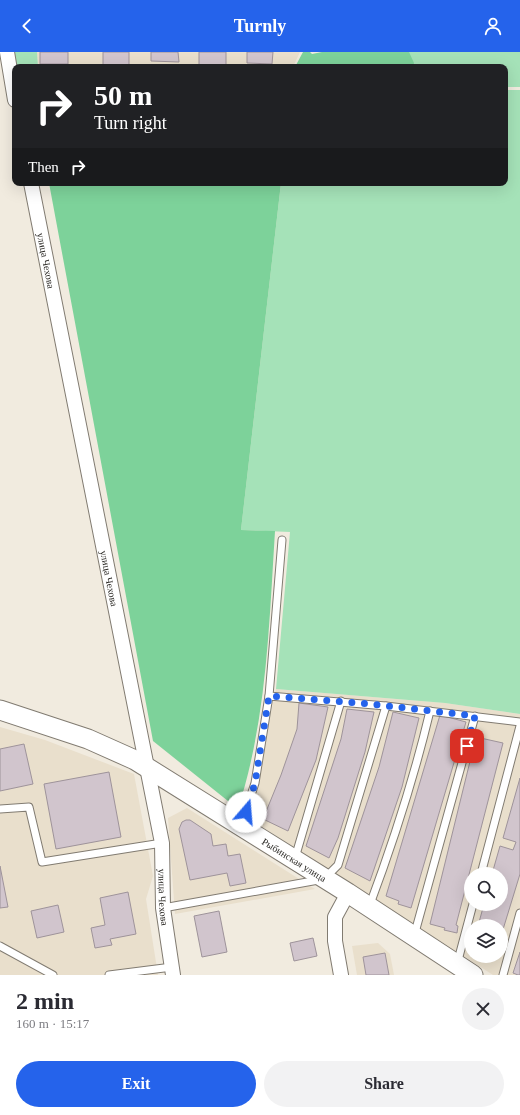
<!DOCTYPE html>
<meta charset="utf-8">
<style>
:root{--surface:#fff;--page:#f2f2f3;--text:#2b2b33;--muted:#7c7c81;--accent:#2563eb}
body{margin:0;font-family:"Times New Roman",serif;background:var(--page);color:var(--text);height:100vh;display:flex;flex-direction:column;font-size:15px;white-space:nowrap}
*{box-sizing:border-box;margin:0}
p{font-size:13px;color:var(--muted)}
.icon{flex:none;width:22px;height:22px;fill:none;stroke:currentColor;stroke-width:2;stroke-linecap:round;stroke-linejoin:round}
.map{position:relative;height:923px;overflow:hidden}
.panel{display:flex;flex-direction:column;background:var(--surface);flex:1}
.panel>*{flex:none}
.hud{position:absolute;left:12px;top:12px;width:496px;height:122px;border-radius:8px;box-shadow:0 4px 16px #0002;background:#202124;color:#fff;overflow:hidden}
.tools{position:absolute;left:464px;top:815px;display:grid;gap:8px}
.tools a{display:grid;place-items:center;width:44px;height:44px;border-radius:50%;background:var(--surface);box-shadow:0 4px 16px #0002;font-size:20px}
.pin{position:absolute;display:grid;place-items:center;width:34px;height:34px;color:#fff;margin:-17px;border-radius:8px;box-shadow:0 2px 6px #0006}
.me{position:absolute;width:44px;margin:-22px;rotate:18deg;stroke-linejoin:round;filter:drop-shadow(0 0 3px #0008)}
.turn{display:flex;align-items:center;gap:14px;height:84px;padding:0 16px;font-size:18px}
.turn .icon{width:52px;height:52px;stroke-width:2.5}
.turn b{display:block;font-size:28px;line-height:34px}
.then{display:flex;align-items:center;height:38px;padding:0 16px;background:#0003;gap:8px;font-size:15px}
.round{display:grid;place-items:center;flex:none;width:42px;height:42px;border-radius:21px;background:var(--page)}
.headline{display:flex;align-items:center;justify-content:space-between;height:68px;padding:0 16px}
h1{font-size:24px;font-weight:600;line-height:30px}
.primary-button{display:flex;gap:8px;margin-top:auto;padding:8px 16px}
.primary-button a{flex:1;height:46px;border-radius:24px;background:var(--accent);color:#fff;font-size:16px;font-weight:600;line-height:46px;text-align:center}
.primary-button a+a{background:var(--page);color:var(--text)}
header{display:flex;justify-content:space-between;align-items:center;height:52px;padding:0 16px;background:var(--accent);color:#fff;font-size:18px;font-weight:600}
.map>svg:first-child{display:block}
.built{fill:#e9dfcc;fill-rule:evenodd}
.green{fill:#a5e2b8}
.forest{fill:#7dd29a}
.building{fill:#d1c5cd;stroke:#9e939a}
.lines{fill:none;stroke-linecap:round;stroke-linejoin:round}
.service-casing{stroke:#817b71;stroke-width:9}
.minor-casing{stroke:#817b71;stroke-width:16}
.secondary-casing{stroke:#817b71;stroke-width:21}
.service{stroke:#fff;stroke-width:7}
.minor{stroke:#fff;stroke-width:14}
.secondary{stroke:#fff;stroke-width:19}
.route{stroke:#2563eb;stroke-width:7;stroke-dasharray:0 12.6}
.labels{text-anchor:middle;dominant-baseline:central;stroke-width:3;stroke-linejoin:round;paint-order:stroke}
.street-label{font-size:10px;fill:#2b2925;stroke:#fff}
</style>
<header><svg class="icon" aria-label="back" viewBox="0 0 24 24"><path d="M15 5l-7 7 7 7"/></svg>Turnly<svg class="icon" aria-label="person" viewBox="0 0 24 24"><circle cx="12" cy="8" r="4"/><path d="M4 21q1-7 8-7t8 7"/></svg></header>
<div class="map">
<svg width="520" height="923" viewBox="0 0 520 923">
<rect width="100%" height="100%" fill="#f1ebdf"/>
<g class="built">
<polygon points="37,0 300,0 293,15 38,15"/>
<path d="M276,637l169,14 75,11v261h-27l-245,-157zM471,822h30v30h-30zM471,874h30v30h-30z"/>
<polygon points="0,675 45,688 134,722 153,824 146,847 158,923 0,923"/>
<polygon points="187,756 315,837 175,862 168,766"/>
<polygon points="378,891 390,902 394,923 357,923 352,894"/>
</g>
<g class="green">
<polygon points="11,0 37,0 38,15 15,15"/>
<polygon points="402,0 520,0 520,35 505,35 505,15 408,15"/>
<polygon points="505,38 520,38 520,662 445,651 276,637 290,480 241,478 281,131 505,131"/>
</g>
<g class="forest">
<polygon points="303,0 310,0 312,2 322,0 409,0 414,11 413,15 295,15"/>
<path d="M49,131h232l-40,347 34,1c-6,94 -8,188 -37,278l-85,-68z"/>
</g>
<g class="building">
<rect x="40" y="0" width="28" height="12"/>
<rect x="103" y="0" width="26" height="15"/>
<polygon points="151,0 178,0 179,10 151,9"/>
<rect x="199" y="0" width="27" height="15"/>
<polygon points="247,0 273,0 272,12 247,11"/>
<polygon points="299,651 328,655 316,708 288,779 263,767 281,723 297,677"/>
<polygon points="347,657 374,660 365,700 338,786 329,806 306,794 341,687"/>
<polygon points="393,660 419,666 402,735 370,829 345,816 379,715"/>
<polygon points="440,663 466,670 411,856 398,852 399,849 386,844"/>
<polygon points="476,685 503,691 456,873 458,874 457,881 444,878 445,876 430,872"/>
<polygon points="24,692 33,732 0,739 0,697"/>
<polygon points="109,720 121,785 56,797 44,732"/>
<polygon points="520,726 520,822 501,884 501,874 478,874 484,852 501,852 501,822 492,822 500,794 513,798 516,790 503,786"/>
<polygon points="186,768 190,768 211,782 213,794 226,792 228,804 240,802 246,831 230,834 227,821 190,828 179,777 182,770"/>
<polygon points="0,814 8,855 0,856"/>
<polygon points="128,840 136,882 110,887 112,893 95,896 91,876 105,873 100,846"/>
<polygon points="58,853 64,880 37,886 31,859"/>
<polygon points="219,859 227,900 202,905 194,864"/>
<polygon points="313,886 317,904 294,909 290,891"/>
<polygon points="520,900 520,923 518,923 513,921"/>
<polygon points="385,901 389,923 366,923 363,905"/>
</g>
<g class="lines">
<defs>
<g id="service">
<polyline points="269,644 282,488"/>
<polyline points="0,757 29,755 42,810 162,791"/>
<polyline points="241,774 255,731 269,644 386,654 520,670"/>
<polyline points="295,806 341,649"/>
<polyline points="481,822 520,674"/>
<path d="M369,855c24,-64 45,-129 61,-196"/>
<polyline points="163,856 324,827 338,813 386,654"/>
<polyline points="414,884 475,664"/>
<polyline points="0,894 53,923"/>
<polyline points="457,912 473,852"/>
<polyline points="109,923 172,915"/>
<polyline points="503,923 520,861"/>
</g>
<g id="minor">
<polyline points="7,0 15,48"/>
<path id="s1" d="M31,131l131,660 1,65 10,67"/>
<polyline points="341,923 335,889 335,865 348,841"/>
</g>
<g id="secondary">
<path id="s2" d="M0,658l88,29 47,21 213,133 125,82"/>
</g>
</defs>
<use href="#service" class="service-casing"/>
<use href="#minor" class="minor-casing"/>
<use href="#secondary" class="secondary-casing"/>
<use href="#service" class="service"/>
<use href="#minor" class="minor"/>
<use href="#secondary" class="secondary"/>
</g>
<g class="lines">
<polyline class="route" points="246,760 255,731 269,644 371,652 475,664 467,694"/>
</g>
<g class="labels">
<g class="street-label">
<text stroke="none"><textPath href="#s1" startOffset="79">улица Чехова</textPath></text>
<text stroke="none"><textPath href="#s1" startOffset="403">улица Чехова</textPath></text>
<text stroke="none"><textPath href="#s2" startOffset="332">Рыбинская улица</textPath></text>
<text stroke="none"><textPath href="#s1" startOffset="727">улица Чехова</textPath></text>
</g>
</g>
</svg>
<div class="tools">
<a><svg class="icon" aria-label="search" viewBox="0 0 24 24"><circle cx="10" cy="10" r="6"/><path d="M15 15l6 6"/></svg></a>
<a><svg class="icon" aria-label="layers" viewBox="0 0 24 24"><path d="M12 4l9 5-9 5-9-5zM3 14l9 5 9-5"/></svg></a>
</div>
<div class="pin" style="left:467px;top:694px;background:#d93025"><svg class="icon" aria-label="arrive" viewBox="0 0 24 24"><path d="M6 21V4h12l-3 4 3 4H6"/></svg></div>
<svg class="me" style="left:246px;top:760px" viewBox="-20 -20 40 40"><circle r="19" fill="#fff"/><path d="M0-13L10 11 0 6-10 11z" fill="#2563eb"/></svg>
<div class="hud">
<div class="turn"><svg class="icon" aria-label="right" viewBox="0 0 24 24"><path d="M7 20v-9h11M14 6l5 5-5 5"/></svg><div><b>50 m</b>Turn right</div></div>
<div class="then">Then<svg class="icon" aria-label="right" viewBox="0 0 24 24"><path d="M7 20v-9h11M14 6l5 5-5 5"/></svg></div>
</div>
</div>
<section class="panel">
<div class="headline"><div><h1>2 min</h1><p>160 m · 15:17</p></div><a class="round"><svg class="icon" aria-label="close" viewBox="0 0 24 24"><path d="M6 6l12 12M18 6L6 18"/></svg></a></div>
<div class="primary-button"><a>Exit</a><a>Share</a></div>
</section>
